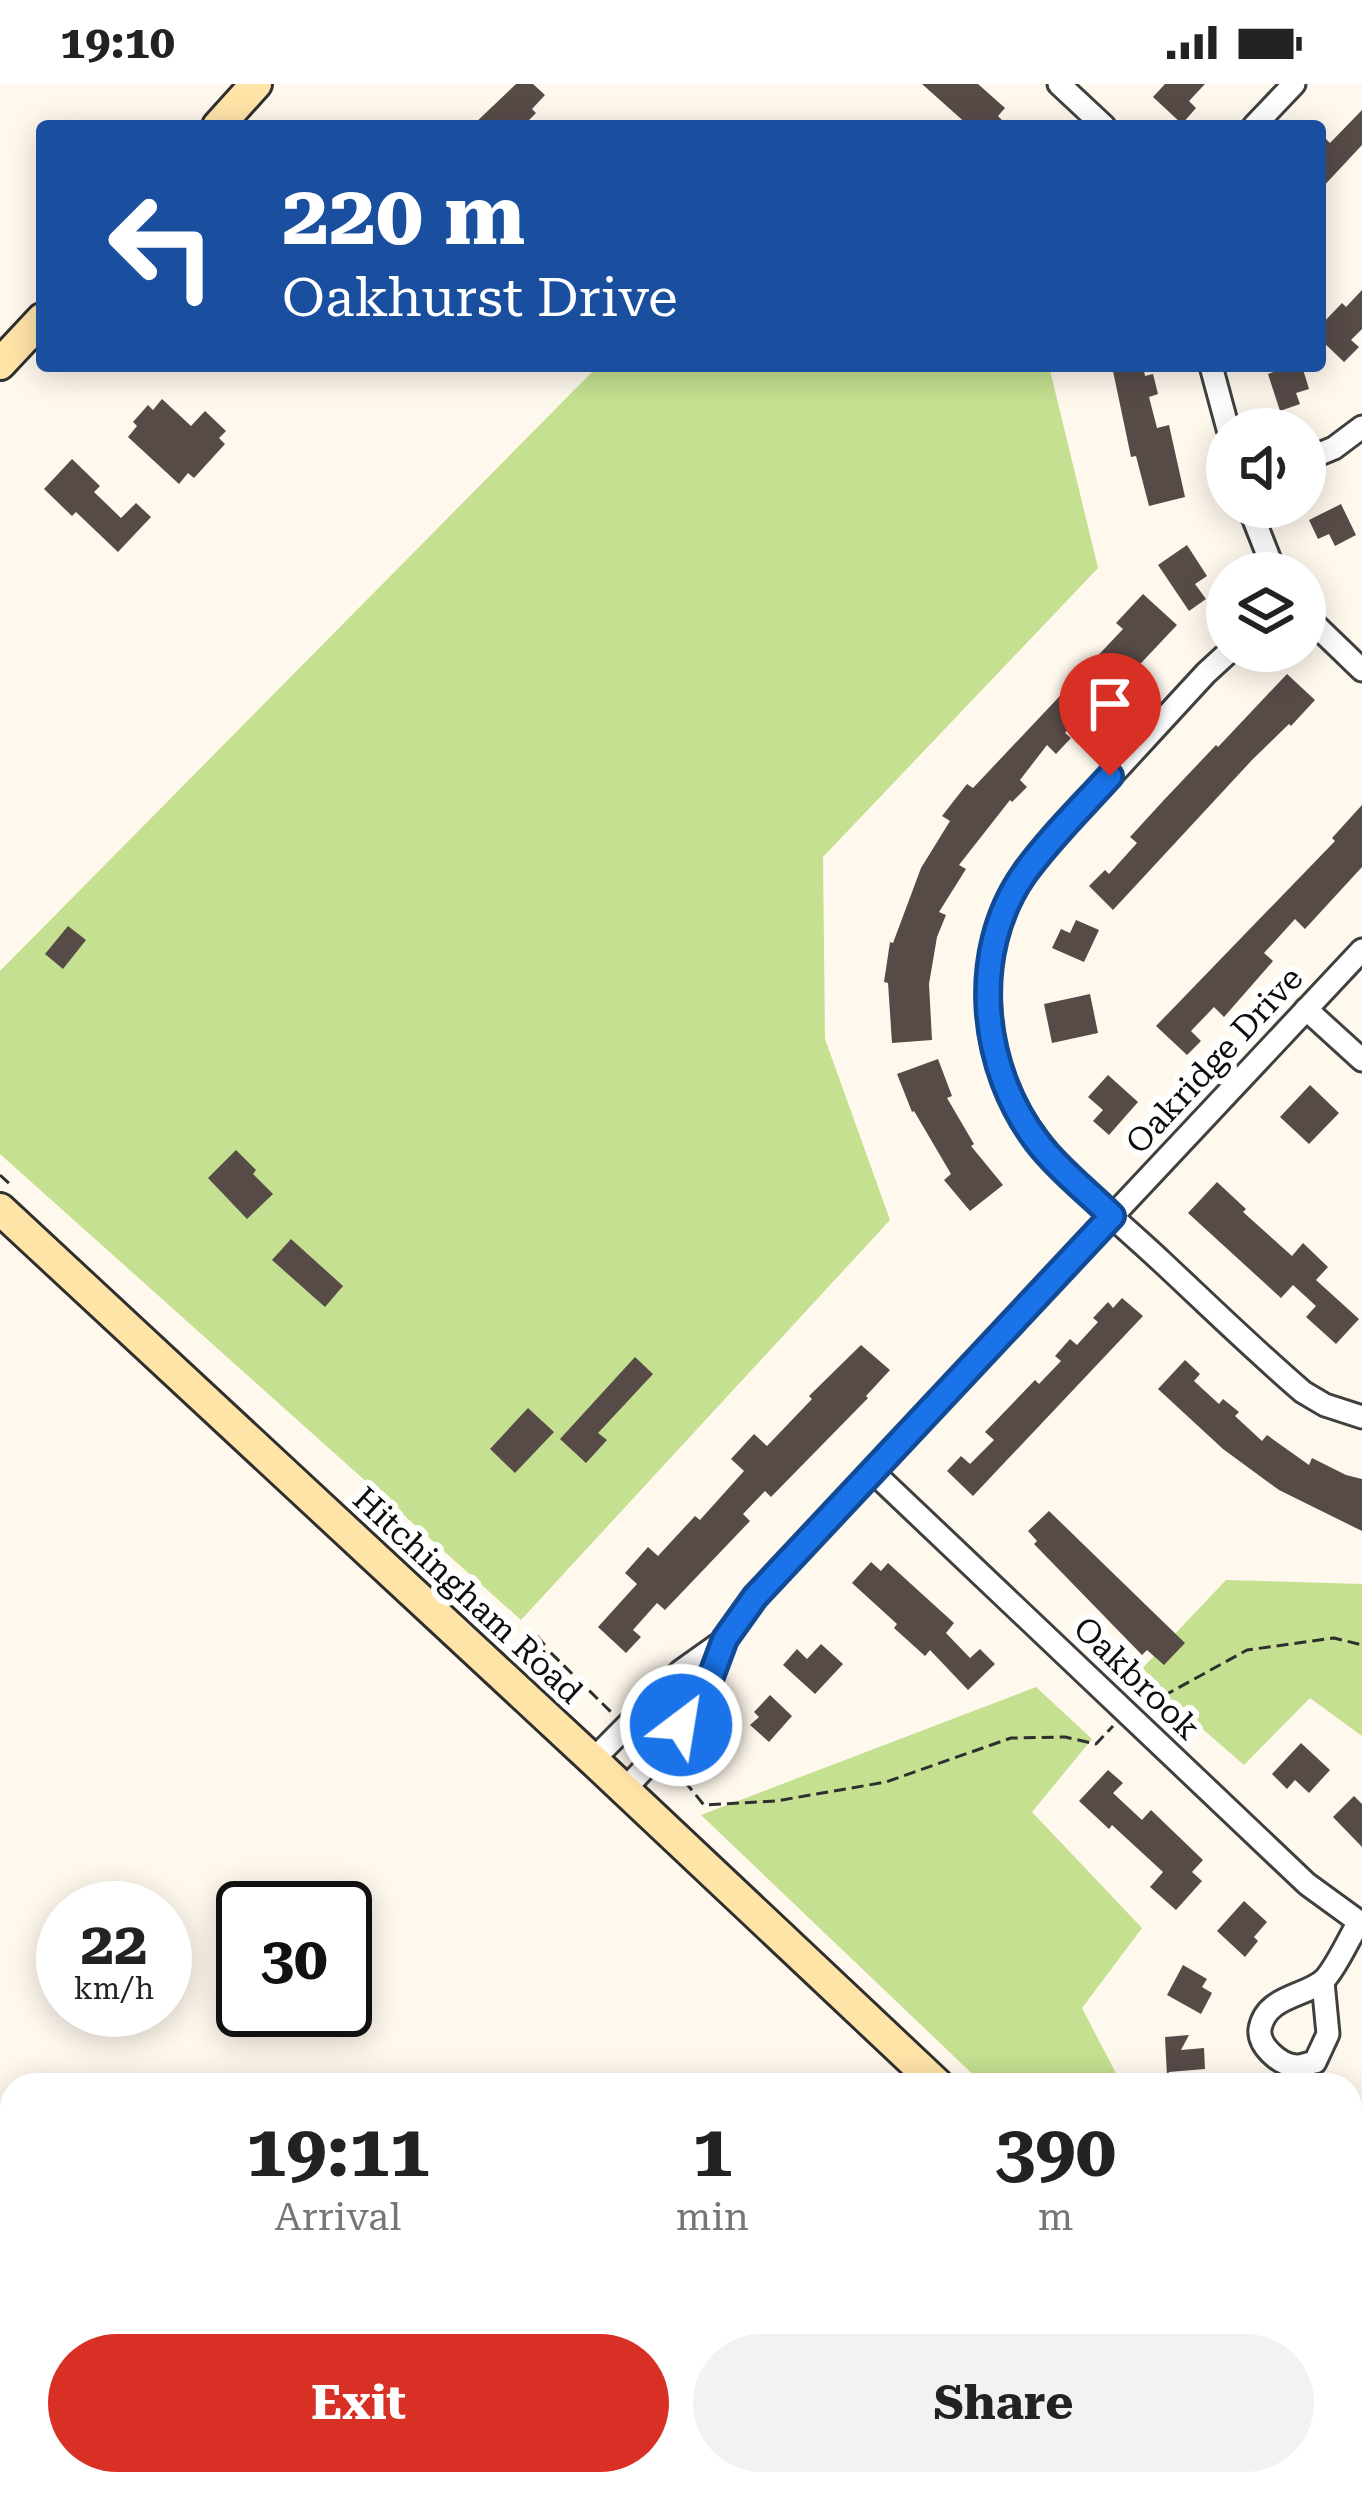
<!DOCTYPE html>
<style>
:root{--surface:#fff;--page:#f2f2f2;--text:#222;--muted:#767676;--accent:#d93025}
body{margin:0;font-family:"Roboto Serif",serif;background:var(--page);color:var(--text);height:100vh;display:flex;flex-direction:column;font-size:45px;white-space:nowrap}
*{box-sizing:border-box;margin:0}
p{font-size:39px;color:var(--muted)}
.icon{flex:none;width:66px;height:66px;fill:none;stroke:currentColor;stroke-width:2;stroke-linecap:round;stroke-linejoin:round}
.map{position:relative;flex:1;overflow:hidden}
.drawer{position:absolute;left:0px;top:1989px;width:1362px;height:423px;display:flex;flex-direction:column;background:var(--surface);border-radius:36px 36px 0 0;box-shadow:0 6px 30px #0003}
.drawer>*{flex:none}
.banner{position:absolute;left:36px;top:36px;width:1290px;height:252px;border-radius:12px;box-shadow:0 6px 30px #0003;background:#1a4fa0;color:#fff;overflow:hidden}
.buttons{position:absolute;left:1206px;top:324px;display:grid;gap:24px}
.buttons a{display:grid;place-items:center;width:120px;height:120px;border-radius:50%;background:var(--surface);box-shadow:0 6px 30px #0003;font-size:60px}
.speed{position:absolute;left:36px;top:1797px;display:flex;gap:24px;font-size:60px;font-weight:700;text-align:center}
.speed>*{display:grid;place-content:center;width:156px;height:156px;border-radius:50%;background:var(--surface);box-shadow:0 6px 30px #0003;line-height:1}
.speed small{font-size:30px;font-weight:400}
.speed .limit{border:6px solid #111;border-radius:18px;background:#fff;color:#111}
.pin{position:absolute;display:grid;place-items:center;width:102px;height:102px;color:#fff;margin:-123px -51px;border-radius:50% 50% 50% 0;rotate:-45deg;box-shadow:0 0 12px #0007}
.pin .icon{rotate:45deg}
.me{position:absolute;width:132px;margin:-66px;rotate:31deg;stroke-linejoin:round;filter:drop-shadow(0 0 9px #0008)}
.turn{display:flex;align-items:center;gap:42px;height:252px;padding:0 48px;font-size:54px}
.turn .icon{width:156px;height:156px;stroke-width:2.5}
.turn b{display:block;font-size:84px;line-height:102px}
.eta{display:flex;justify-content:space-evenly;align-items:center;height:204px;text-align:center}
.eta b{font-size:72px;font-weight:700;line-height:84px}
.primary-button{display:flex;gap:24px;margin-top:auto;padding:24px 48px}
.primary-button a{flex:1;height:138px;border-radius:72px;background:var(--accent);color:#fff;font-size:48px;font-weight:700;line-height:138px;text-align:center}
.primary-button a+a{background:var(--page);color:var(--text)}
.status{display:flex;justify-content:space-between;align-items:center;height:84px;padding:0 60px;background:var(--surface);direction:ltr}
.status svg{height:33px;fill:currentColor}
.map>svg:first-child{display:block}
.forest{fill:#c4e090}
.building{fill:#574b48}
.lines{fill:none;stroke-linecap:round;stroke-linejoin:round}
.street-casing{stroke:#404040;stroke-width:27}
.secondary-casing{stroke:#2f2f2f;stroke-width:36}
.path{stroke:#2f2f2f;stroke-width:3;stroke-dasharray:12 6;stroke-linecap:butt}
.street{stroke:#fff;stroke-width:21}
.secondary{stroke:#ffe4a8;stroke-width:30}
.route-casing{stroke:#114b97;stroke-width:30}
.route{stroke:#1a73e8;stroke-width:21}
.labels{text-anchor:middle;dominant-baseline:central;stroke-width:12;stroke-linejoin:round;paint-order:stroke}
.street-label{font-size:33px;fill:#0d0d0d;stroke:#fff}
</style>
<div class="status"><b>19:10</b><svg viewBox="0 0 49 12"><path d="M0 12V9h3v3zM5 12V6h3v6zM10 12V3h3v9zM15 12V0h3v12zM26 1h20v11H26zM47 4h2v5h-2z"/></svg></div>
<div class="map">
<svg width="1362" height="2411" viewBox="0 0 1362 2411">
<rect width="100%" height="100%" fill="#fff8ed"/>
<g class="forest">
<polygon points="598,282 1049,282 1098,484 823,773 825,955 890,1136 521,1536 0,1070 0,887"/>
<polygon points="1226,1496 1362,1500 1362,1652 1310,1614 1244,1681 1138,1589"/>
<polygon points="1036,1603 1092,1655 1032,1728 1142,1844 1082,1924 1122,2001 984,2001 701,1731"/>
<polygon points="1350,2018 1362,2022 1362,2362 1350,2350"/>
</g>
<g class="building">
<polygon points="516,0 533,0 545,11 532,25 536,29 523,42 472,42"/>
<polygon points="922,0 978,0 1005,24 998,32 1008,42 969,42"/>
<polygon points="1165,0 1205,0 1189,17 1196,24 1182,40 1153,13"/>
<polygon points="1362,26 1362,61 1320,106 1320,49 1330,59"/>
<polygon points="1362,206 1362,245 1351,256 1359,263 1344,278 1320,255 1320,242 1342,219 1346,223"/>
<polygon points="1132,282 1143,282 1145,292 1153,290 1158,310 1149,313 1157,344 1169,341 1185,413 1149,422 1136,372 1131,373 1113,287"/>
<polygon points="1291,282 1302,282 1309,305 1296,309 1300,320 1280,327 1268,290"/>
<polygon points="162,315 191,342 205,327 226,347 219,354 225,360 194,394 188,389 179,400 128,353 137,342 133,338 148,321 153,326"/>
<polygon points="72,375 100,402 94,408 121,434 136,419 151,433 118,468 76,428 72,432 44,405"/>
<polygon points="1341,420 1356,451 1335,462 1329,450 1318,455 1309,436"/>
<polygon points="1187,461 1207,492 1195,500 1206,515 1189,527 1158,481"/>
<polygon points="1143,510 1177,541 1094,629 1088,624 1065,649 1071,654 1056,670 1047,661 1020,696 1027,703 1012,718 1010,716 959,781 966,785 939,828 946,831 937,853 929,900 932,956 892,959 888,899 884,898 890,858 893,859 921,784 950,737 942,732 967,700 973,704 1123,545 1116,539"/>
<polygon points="1287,590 1315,616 1291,642 1289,640 1252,676 1113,826 1089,802 1105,786 1109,790 1137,759 1130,753 1163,717 1216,661 1218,663"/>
<polygon points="1362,721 1362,783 1305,845 1295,835 1276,856 1264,869 1273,877 1224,933 1214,923 1191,947 1201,957 1187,971 1156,942 1335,757 1332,754"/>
<polygon points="1076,836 1099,846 1084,878 1052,864 1061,845 1070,849"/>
<polygon points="68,842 86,856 63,885 45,870"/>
<polygon points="1090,910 1098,949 1052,959 1044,920"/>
<polygon points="938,975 952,1012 947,1014 974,1060 971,1062 1003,1101 970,1127 944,1096 951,1090 914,1027 912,1028 897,990"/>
<polygon points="1108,991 1138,1018 1109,1051 1093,1037 1103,1026 1088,1013"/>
<polygon points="1310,1001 1339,1029 1309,1060 1280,1033"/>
<polygon points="236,1066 256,1086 253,1090 273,1110 247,1135 208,1094"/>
<polygon points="1217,1098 1246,1125 1243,1128 1292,1172 1303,1159 1328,1183 1316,1196 1359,1235 1336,1260 1306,1233 1316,1222 1293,1201 1281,1214 1188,1129"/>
<polygon points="291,1155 343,1202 325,1223 272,1176"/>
<polygon points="1122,1214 1143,1232 973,1412 947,1387 961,1372 970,1380 994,1356 985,1348 1035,1296 1039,1300 1061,1277 1055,1272 1070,1255 1077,1261 1098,1238 1093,1234 1108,1218 1113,1224"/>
<polygon points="861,1261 890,1286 866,1312 868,1314 771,1413 765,1407 743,1430 750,1437 665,1526 657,1519 633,1546 641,1553 626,1569 598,1543 637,1500 625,1489 648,1463 658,1472 695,1432 700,1436 744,1387 731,1375 754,1350 767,1362 812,1315 809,1312"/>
<polygon points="635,1273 653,1290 598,1349 607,1356 586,1379 560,1355"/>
<polygon points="1185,1276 1200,1290 1194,1297 1219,1320 1223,1315 1239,1328 1235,1332 1262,1357 1267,1351 1309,1381 1312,1374 1346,1391 1362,1395 1362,1447 1279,1406 1223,1365 1158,1305"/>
<polygon points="528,1324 554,1348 515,1389 490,1365"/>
<polygon points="1049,1427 1185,1559 1164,1581 1147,1566 1142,1571 1034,1460 1037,1457 1028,1447"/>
<polygon points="871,1478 881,1487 888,1479 954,1539 946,1549 970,1574 980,1565 995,1580 968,1606 930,1566 925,1572 894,1544 897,1540 852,1499"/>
<polygon points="821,1560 843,1580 815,1610 783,1581 797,1565 807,1575"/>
<polygon points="770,1611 792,1632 769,1658 750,1641 759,1633 754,1628"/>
<polygon points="1301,1659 1330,1686 1309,1709 1295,1696 1287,1705 1272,1690"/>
<polygon points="1108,1686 1123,1699 1113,1709 1142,1736 1151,1726 1203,1776 1192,1788 1202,1797 1176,1826 1150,1803 1163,1788 1112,1741 1109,1745 1079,1717"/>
<polygon points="1354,1712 1362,1720 1362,1763 1333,1733"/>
<polygon points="1244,1817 1267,1838 1254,1853 1258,1857 1245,1873 1217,1847"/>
<polygon points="1183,1881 1207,1895 1202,1903 1212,1909 1201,1930 1167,1911"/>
<polygon points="1189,1951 1181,1966 1204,1964 1205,1985 1169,1988 1167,1992 1165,1953"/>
</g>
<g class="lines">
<defs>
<g id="street">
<polyline points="1059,0 1104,42"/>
<polyline points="1254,42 1294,0"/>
<polyline points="1211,282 1228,345"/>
<polyline points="1305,376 1334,364 1362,343"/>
<polyline points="1249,423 1275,489"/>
<polyline points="1305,531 1362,586"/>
<path d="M1230,567l-24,22c-39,42 -78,85 -117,127 -23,25 -48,48 -66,76 -22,32 -34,74 -34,112 0,137 82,189 173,274 46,43 92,88 141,130l22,13 37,12"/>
<polyline points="1306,925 1362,976"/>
<polyline points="873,1388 1307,1800 1362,1840"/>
<polyline points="726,1555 755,1513 1362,866"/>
<polyline points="593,1676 681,1587 726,1555 703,1614 660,1668 624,1706"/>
<path d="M1323,1898l5,52 -13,28c-6,1 -12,4 -19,4 -16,-1 -38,-20 -36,-37 6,-34 47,-32 65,-50 13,-15 23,-39 34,-57"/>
</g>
<g id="secondary">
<polyline points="218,42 256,0"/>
<polyline points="0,280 42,235"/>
<polyline points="0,1125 593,1676 938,2001"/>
<polyline points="1350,2387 1362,2399"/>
</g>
</defs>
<use href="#street" class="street-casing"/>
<use href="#secondary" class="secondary-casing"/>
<g class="path">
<polyline points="0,1091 12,1102"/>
<polyline points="537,1552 548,1565"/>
<polyline points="516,1568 521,1570 549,1567 612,1629"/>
<polyline points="1147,1621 1247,1566 1334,1554 1362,1561"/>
<polyline points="673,1683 704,1721 776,1717 886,1698 1011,1654 1065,1653 1096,1660 1113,1642"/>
</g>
<use href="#street" class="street"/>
<use href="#secondary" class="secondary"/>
</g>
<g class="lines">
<defs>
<path id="route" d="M681,1641l22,-27 22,-59 30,-42 357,-381c-23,-23 -52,-45 -73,-72 -58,-74 -71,-190 -15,-270 25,-35 57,-66 86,-98"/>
</defs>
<use href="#route" class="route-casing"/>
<use href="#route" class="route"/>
</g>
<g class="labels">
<g class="street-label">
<text transform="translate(1214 976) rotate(-47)">Oakridge Drive</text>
<text transform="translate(468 1511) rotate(43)">Hitchingham Road</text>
<text transform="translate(1137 1594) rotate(44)">Oakbrook</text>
</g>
</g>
</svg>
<div class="buttons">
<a><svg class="icon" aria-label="sound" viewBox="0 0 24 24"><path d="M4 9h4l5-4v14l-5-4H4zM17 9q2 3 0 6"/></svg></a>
<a><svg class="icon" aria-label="layers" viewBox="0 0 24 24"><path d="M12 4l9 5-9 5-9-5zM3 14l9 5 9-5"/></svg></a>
</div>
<div class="speed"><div>22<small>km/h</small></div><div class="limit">30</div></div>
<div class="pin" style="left:1110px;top:692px;background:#d93025"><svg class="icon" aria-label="arrive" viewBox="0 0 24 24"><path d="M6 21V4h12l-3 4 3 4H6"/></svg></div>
<svg class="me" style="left:681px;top:1641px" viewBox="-20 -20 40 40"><circle r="17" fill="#1a73e8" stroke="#fff" stroke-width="3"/><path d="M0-11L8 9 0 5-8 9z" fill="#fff"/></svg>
<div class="banner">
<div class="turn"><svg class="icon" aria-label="left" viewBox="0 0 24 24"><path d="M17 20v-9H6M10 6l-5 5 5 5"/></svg><div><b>220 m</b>Oakhurst Drive</div></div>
</div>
<section class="drawer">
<div class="eta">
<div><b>19:11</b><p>Arrival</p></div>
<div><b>1</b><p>min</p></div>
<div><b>390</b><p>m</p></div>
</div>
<div class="primary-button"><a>Exit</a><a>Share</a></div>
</section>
</div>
